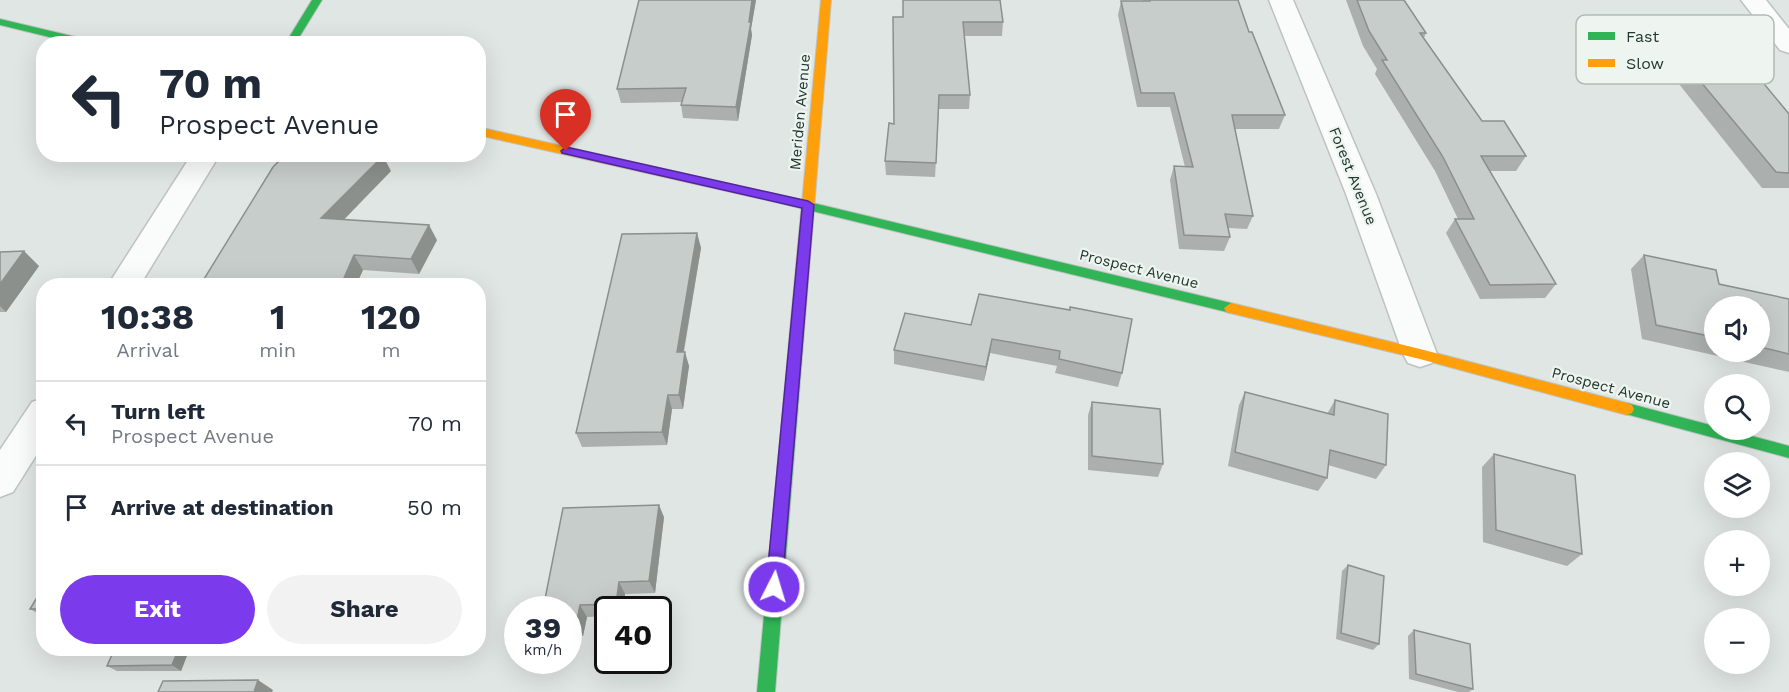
<!DOCTYPE html>
<meta charset="utf-8">
<style>
:root{--surface:#fff;--page:#f2f2f3;--text:#1f2937;--muted:#747a83;--line:#e0e1e3;--accent:#7c3aed}
body{margin:0;font-family:"Work Sans",sans-serif;background:var(--page);color:var(--text);height:100vh;display:flex;flex-direction:column;font-size:22px;white-space:nowrap}
*{box-sizing:border-box;margin:0}
p{font-size:20px;color:var(--muted)}
.icon{flex:none;width:33px;height:33px;fill:none;stroke:currentColor;stroke-width:2;stroke-linecap:round;stroke-linejoin:round}
.map{position:relative;flex:1;overflow:hidden}
.panel{position:absolute;left:36px;top:278px;width:450px;height:378px;display:flex;flex-direction:column;background:var(--surface);border-radius:24px;box-shadow:0 6px 24px #0002}
.panel>*{flex:none}
.guide{position:absolute;left:36px;top:36px;width:450px;height:126px;border-radius:24px;box-shadow:0 6px 24px #0002;background:#fff;color:var(--text);overflow:hidden}
.controls{position:absolute;left:1704px;top:296px;display:grid;gap:12px}
.controls a{display:grid;place-items:center;width:66px;height:66px;border-radius:50%;background:var(--surface);box-shadow:0 6px 24px #0002;font-size:30px}
.speed{position:absolute;left:504px;top:596px;display:flex;gap:12px;font-size:30px;font-weight:700;text-align:center}
.speed>*{display:grid;place-content:center;width:78px;height:78px;border-radius:50%;background:var(--surface);box-shadow:0 6px 24px #0002;line-height:1}
.speed small{font-size:15px;font-weight:400}
.speed .limit{border:3px solid #111;border-radius:9px;background:#fff;color:#111}
.pin{position:absolute;display:grid;place-items:center;width:51px;height:51px;color:#fff;margin:-62px -26px;border-radius:50% 50% 50% 0;rotate:-45deg;box-shadow:0 0 6px #0007}
.pin .icon{rotate:45deg}
.me{position:absolute;width:66px;margin:-33px;rotate:5deg;stroke-linejoin:round;filter:drop-shadow(0 0 4px #0008)}
.turn{display:flex;align-items:center;gap:21px;height:126px;padding:0 24px;font-size:27px}
.turn .icon{width:78px;height:78px;stroke-width:2.5}
.turn b{display:block;font-size:42px;line-height:51px}
.eta{display:flex;justify-content:space-evenly;align-items:center;height:102px;text-align:center}
.eta b{font-size:36px;font-weight:700;line-height:42px}
.cta{display:flex;gap:12px;margin-top:auto;padding:12px 24px}
.cta a{flex:1;height:69px;border-radius:36px;background:var(--accent);color:#fff;font-size:24px;font-weight:700;line-height:69px;text-align:center}
.cta a+a{background:var(--page);color:var(--text)}
ul{padding:0;list-style:none}
li{display:flex;align-items:center;gap:18px;height:84px;padding:0 24px;border-top:2px solid var(--line)}
li div{flex:1}
li b{display:block;font-size:22px}
li em{font-style:normal}
.map>svg:first-child{display:block}
.lines{fill:none;stroke-linecap:round;stroke-linejoin:round}
.street-casing{stroke:#bdc3c0;stroke-width:3}
.fast-casing{stroke:#bdc3c0;stroke-width:2}
.slow-casing{stroke:#bdc3c0;stroke-width:2}
.street{fill:#fafbfb;fill-rule:evenodd}
.fast{fill:#30b455;fill-rule:evenodd}
.slow{fill:#ff9f0a;fill-rule:evenodd}
.wall{fill:#abb0ae;fill-rule:evenodd}
.shaded-wall{fill:#8b908d}
.building{fill:#c7cdca;stroke:#8b908d;stroke-width:1.5}
.route{fill:#7c3aed;stroke:#51269a;stroke-width:1.5}
.labels{text-anchor:middle;dominant-baseline:central;stroke-width:4.5;stroke-linejoin:round;paint-order:stroke}
.street-label{font-size:15px;fill:#21372f;stroke:#eef5f1}
.key{fill:#eef5f1;stroke:#b0bcb7;stroke-width:1.5}
.key-label{font-size:16px;fill:#21372f}
</style>
<div class="map">
<svg width="1789" height="692" viewBox="0 0 1789 692">
<rect width="100%" height="100%" fill="#e0e6e3"/>
<g class="lines">
<defs>
<g id="street">
<polygon points="1269,0 1293,0 1376,194 1437,354 1432,363 1420,367 1408,363 1403,354 1346,194"/>
<polygon points="1741,0 1766,0 1789,29 1789,53 1780,50"/>
<polygon points="192,154 220,154 140,285 108,285"/>
<polygon points="44,398 44,443 13,492 0,497 0,450 32,402"/>
</g>
<g id="fast">
<polygon points="312,0 322,0 295,44 285,44"/>
<polygon points="0,19 97,42 98,44 78,44 0,25"/>
<polygon points="771,193 1231,303 1238,308 1231,313 767,200 765,197 767,194"/>
<polygon points="797,326 802,327 804,331 775,692 757,692 790,331 792,327"/>
<polygon points="1627,403 1714,426 1714,429 1725,429 1789,446 1789,458 1622,413 1620,409 1622,405"/>
</g>
<g id="slow">
<polygon points="821,0 831,0 804,331 802,335 792,335 790,331"/>
<polygon points="478,127 771,193 777,197 771,201 478,135"/>
<polygon points="1231,303 1420,349 1627,403 1632,405 1634,409 1632,413 1627,415 1420,359 1226,312 1224,308"/>
</g>
</defs>
<use href="#street" class="street-casing"/>
<use href="#fast" class="fast-casing"/>
<use href="#slow" class="slow-casing"/>
<use href="#street" class="street"/>
<use href="#fast" class="fast"/>
<use href="#slow" class="slow"/>
</g>
<g class="wall">
<polygon points="639,0 756,0 751,29 752,35 738,121 683,118 681,105 681,102 621,103 617,89"/>
<polygon points="1143,0 1238,0 1249,32 1285,115 1279,129 1235,129 1253,216 1247,229 1228,228 1230,237 1224,251 1179,249 1170,180 1174,166 1185,167 1170,107 1137,107 1118,15 1121,1 1143,1"/>
<polygon points="1346,0 1404,0 1426,33 1424,38 1482,121 1526,156 1516,171 1490,171 1556,284 1545,298 1480,299 1446,233 1455,219 1458,219 1435,171 1375,74 1377,69 1363,46"/>
<polygon points="893,17 1003,22 1002,36 964,36 970,95 969,109 939,109 935,177 886,175 885,161 894,124"/>
<polygon points="1665,39 1789,114 1789,188 1762,188 1655,54"/>
<polygon points="391,171 343,220 437,240 419,274 363,270 356,285 208,285 204,279"/>
<polygon points="697,233 701,248 684,352 689,366 683,409 672,409 667,445 582,447 576,433"/>
<polygon points="0,252 39,266 6,312 0,312"/>
<path d="M1644,255l75,29 70,15v73l-147,-33 -11,-70zM1714,306h46v45h-46z"/>
<polygon points="979,294 1122,373 1118,387 1055,373 1057,366 990,353 984,381 894,364 894,350 971,325"/>
<polygon points="1245,392 1327,414 1335,400 1386,465 1376,479 1328,465 1327,478 1318,491 1228,466 1239,405"/>
<polygon points="1092,402 1163,464 1158,477 1088,470 1088,415"/>
<polygon points="1494,454 1582,554 1567,566 1483,542 1482,467"/>
<polygon points="664,517 655,593 625,594 623,609 608,609 608,616 587,617 583,636 568,636 568,609"/>
<polygon points="1348,565 1379,644 1373,650 1336,639 1342,571"/>
<polygon points="44,586 44,617 30,609"/>
<polygon points="1414,630 1473,689 1469,692 1458,692 1409,679 1408,636"/>
<polygon points="115,648 190,648 181,671 117,671 107,666"/>
</g>
<g class="shaded-wall">
<polygon points="752,0 756,0 751,29 752,35 738,121 736,107"/>
<polygon points="383,156 391,171 331,233 321,218"/>
<polygon points="429,225 437,240 419,274 411,259"/>
<polygon points="697,233 701,248 681,366 677,352"/>
<polygon points="24,251 39,266 6,312 0,306 0,284"/>
<polygon points="354,255 363,270 356,285 341,285"/>
<polygon points="992,339 990,353 984,381 986,367"/>
<polygon points="685,352 689,366 683,409 679,395"/>
<polygon points="668,395 672,409 667,445 662,432"/>
<polygon points="659,505 664,517 655,593 649,581"/>
<polygon points="619,582 625,594 623,609 619,609 616,604"/>
<polygon points="580,605 587,617 583,636 576,625"/>
<polygon points="179,648 190,648 181,671 172,665"/>
<polygon points="258,680 273,690 272,692 254,692"/>
</g>
<g class="building">
<polygon points="639,0 752,0 749,22 751,22 736,107 681,105 686,88 617,89"/>
<polygon points="903,0 1000,0 1003,22 963,22 970,95 939,95 936,163 885,161 889,123 894,124 893,17 903,17"/>
<polygon points="1150,0 1238,0 1249,32 1252,32 1285,115 1232,115 1253,216 1225,214 1230,237 1184,235 1174,166 1193,167 1174,93 1141,93 1121,1 1150,1"/>
<polygon points="1357,0 1404,0 1426,33 1420,33 1482,121 1504,121 1526,156 1481,156 1556,284 1490,285 1455,219 1474,219 1443,157 1382,60 1387,60 1369,31"/>
<polygon points="1726,38 1789,114 1789,173 1776,172 1665,39"/>
<polygon points="286,154 377,154 383,156 321,218 429,225 411,259 354,255 341,285 278,285 280,281 204,279 273,167"/>
<polygon points="697,233 677,352 685,352 679,395 668,395 662,432 576,433 622,234"/>
<polygon points="24,251 0,284 0,252"/>
<polygon points="1644,255 1716,270 1719,284 1789,299 1789,354 1760,347 1760,306 1714,306 1714,337 1656,325"/>
<polygon points="979,294 1070,310 1070,307 1132,319 1122,373 1059,359 1060,351 992,339 986,367 894,350 905,313 971,325"/>
<polygon points="1245,392 1334,415 1335,400 1388,414 1386,465 1330,450 1327,478 1235,452"/>
<polygon points="1092,402 1160,409 1163,464 1092,456"/>
<polygon points="1494,454 1575,475 1582,554 1496,530"/>
<polygon points="659,505 649,581 619,582 616,604 580,605 576,625 568,625 568,609 543,609 563,508"/>
<polygon points="1348,565 1384,576 1379,644 1341,633"/>
<polygon points="44,586 44,609 30,609"/>
<polygon points="1414,630 1470,644 1473,689 1416,674"/>
<polygon points="115,648 179,648 172,665 107,666"/>
<polygon points="258,680 254,692 158,692 163,681"/>
</g>
<polygon class="route" points="566,147 808,201 814,205 782,587 780,592 774,594 768,592 766,587 802,208 562,153 561,151"/>
<g class="labels">
<g class="street-label">
<text transform="translate(800 112) rotate(-85)">Meriden Avenue</text>
<text transform="translate(1353 176) rotate(68)">Forest Avenue</text>
<text transform="translate(1139 269) rotate(14)">Prospect Avenue</text>
<text transform="translate(1611 388) rotate(15)">Prospect Avenue</text>
</g>
</g>
<rect x="1576" y="15" width="198" height="69" rx="9" class="key"/>
<rect x="1588" y="32" width="27" height="8" fill="#30b455"/>
<rect x="1588" y="59" width="27" height="8" fill="#ff9f0a"/>
<g class="key-label">
<text x="1626" y="42">Fast</text>
<text x="1626" y="69">Slow</text>
</g>
</svg>
<div class="controls">
<a><svg class="icon" aria-label="sound" viewBox="0 0 24 24"><path d="M4 9h4l5-4v14l-5-4H4zM17 9q2 3 0 6"/></svg></a>
<a><svg class="icon" aria-label="search" viewBox="0 0 24 24"><circle cx="10" cy="10" r="6"/><path d="M15 15l6 6"/></svg></a>
<a><svg class="icon" aria-label="layers" viewBox="0 0 24 24"><path d="M12 4l9 5-9 5-9-5zM3 14l9 5 9-5"/></svg></a>
<a>+</a>
<a>−</a>
</div>
<div class="speed"><div>39<small>km/h</small></div><div class="limit">40</div></div>
<div class="pin" style="left:566px;top:151px;background:#d93025"><svg class="icon" aria-label="arrive" viewBox="0 0 24 24"><path d="M6 21V4h12l-3 4 3 4H6"/></svg></div>
<svg class="me" style="left:774px;top:587px" viewBox="-20 -20 40 40"><circle r="17" fill="#7c3aed" stroke="#fff" stroke-width="3"/><path d="M0-11L8 9 0 5-8 9z" fill="#fff"/></svg>
<div class="guide">
<div class="turn"><svg class="icon" aria-label="left" viewBox="0 0 24 24"><path d="M17 20v-9H6M10 6l-5 5 5 5"/></svg><div><b>70 m</b>Prospect Avenue</div></div>
</div>
<section class="panel">
<div class="eta">
<div><b>10:38</b><p>Arrival</p></div>
<div><b>1</b><p>min</p></div>
<div><b>120</b><p>m</p></div>
</div>
<ul>
<li><svg class="icon" aria-label="left" viewBox="0 0 24 24"><path d="M17 20v-9H6M10 6l-5 5 5 5"/></svg><div><b>Turn left</b><p>Prospect Avenue</p></div><em>70 m</em></li>
<li><svg class="icon" aria-label="arrive" viewBox="0 0 24 24"><path d="M6 21V4h12l-3 4 3 4H6"/></svg><div><b>Arrive at destination</b></div><em>50 m</em></li>
</ul>
<div class="cta"><a>Exit</a><a>Share</a></div>
</section>
</div>
